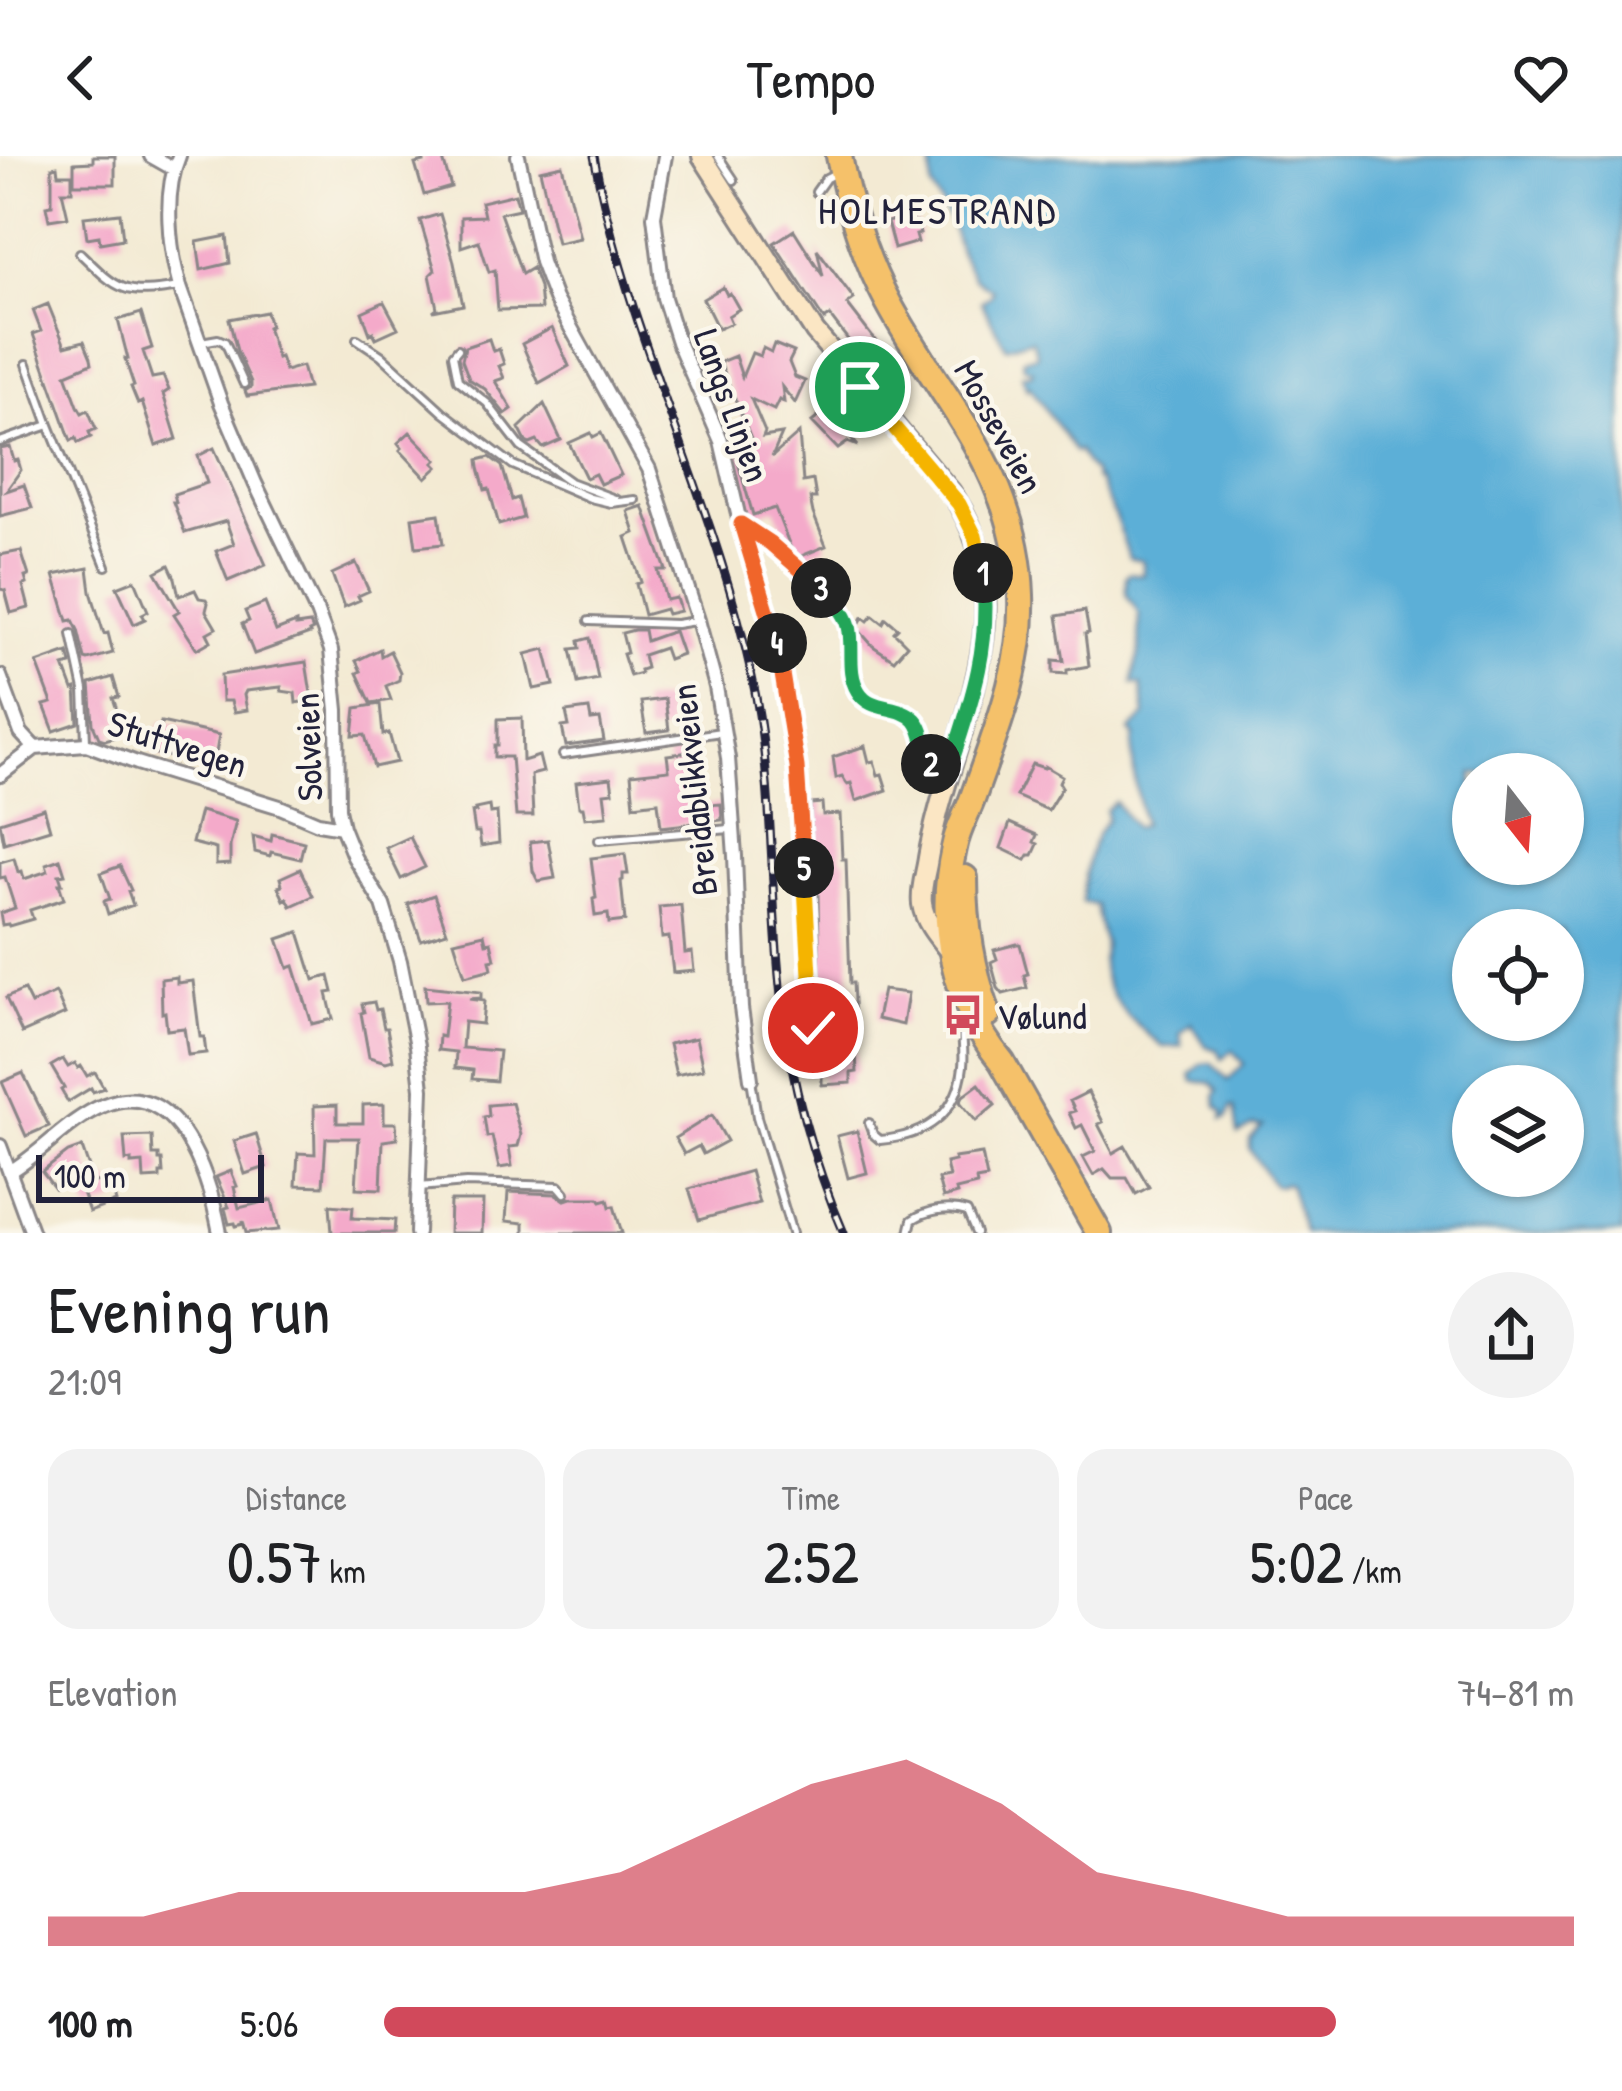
<!DOCTYPE html>
<html lang="en">
<head>
<meta charset="utf-8">
<style>
	:root { --surface:#fff; --page:#f2f2f2; --text:#202124; --muted:#757577; --accent:#d1495b }
	body { margin:0; font-family:"Patrick Hand",sans-serif; background:var(--page); color:var(--text); height:100vh; display:flex; flex-direction:column; font-size:45px; white-space:nowrap }
	* { box-sizing:border-box; margin:0 }
	p { font-size:39px; color:var(--muted) }
	.icon { flex:none; width:66px; height:66px; fill:none; stroke:currentColor; stroke-width:2; stroke-linecap:round; stroke-linejoin:round }
	.map { position:relative; height:1077px; overflow:hidden }
	.side { display:flex; flex-direction:column; background:var(--surface); flex:1 }
	.side>* { flex:none }
	.needle { width:78px; rotate:163deg }
	.fabs { position:absolute; left:1452px; top:597px; display:grid; gap:24px }
	.fabs a { display:grid; place-items:center; width:132px; height:132px; border-radius:50%; background:var(--surface); box-shadow:0 3px 9px #0004; font-size:60px }
	.scale { position:absolute; left:36px; bottom:30px; width:228px; box-sizing:border-box; padding-left:12px; border:6px solid #22223b; border-top:0; font-size:33px; line-height:42px; white-space:nowrap; color:#22223b; -webkit-text-stroke:9px #fbf7ec; paint-order:stroke }
	.pin { position:absolute; display:grid; place-items:center; width:102px; height:102px; color:#fff; margin:-51px; border:6px solid #fff; border-radius:50%; box-shadow:0 3px 12px #0007 }
	.km { position:absolute; width:60px; height:60px; margin:-30px; border-radius:50%; background:#222; color:#fff; font-size:33px; line-height:60px; text-align:center }
	.round { display:grid; place-items:center; flex:none; width:126px; height:126px; border-radius:63px; background:var(--page) }
	.overview { display:flex; align-items:center; justify-content:space-between; height:204px; padding:0 48px }
	h1 { font-size:66px; font-weight:600; line-height:90px }
	.metrics { display:grid; grid-template-columns:repeat(3,1fr); gap:18px; height:204px; padding:12px 48px }
	.metrics div { display:grid; align-content:center; border-radius:30px; background:var(--page); text-align:center }
	.metrics b { font-size:60px; font-weight:600 }
	.metrics small { font-size:33px; font-weight:400 }
	.metrics p { font-size:33px }
	.chart { height:336px; padding:24px 48px }
	.chart p { display:flex; justify-content:space-between }
	.chart svg { width:100%; height:216px; margin-top:12px; fill:var(--accent); opacity:.7 }
	ul { padding:0 48px; list-style:none; font-size:39px }
	li { display:grid; grid-template-columns:192px 144px 1fr; align-items:center; height:90px }
	li i { height:30px; border-radius:15px; background:var(--accent) }
	header { display:flex; justify-content:space-between; align-items:center; height:156px; padding:0 48px; background:var(--surface); font-size:54px; font-weight:600 }
	.map>svg:first-child { display:block }
	.water { fill:#5bafd7; stroke:#3e6889; stroke-width:3; fill-rule:evenodd }
	.building { fill:#f4aaca }
	.lines { fill:none; stroke-linecap:round; stroke-linejoin:round }
	.lane-casing { stroke:#8a8687; stroke-width:12 }
	.street-casing { stroke:#8a8687; stroke-width:18 }
	.secondary-casing { stroke:#8a8687; stroke-width:24 }
	.highway-casing { stroke:#8a8687; stroke-width:30 }
	.lane { stroke:#fff; stroke-width:6 }
	.street { stroke:#fff; stroke-width:12 }
	.secondary { stroke:#fbe6c4; stroke-width:18 }
	.highway { stroke:#f5c16b; stroke-width:24 }
	.rail-casing { stroke:#22223b; stroke-width:9 }
	.rail { stroke:#fbf7ec; stroke-width:4.5; stroke-dasharray:14; stroke-linecap:butt }
	.split-1-casing { stroke:#fff; stroke-width:24 }
	.split-2-casing { stroke:#fff; stroke-width:24 }
	.split-3-casing { stroke:#fff; stroke-width:24 }
	.split-4-casing { stroke:#fff; stroke-width:24 }
	.split-5-casing { stroke:#fff; stroke-width:24 }
	.split-6-casing { stroke:#fff; stroke-width:24 }
	.split-1 { stroke:#f5b400; stroke-width:15 }
	.split-2 { stroke:#22a559; stroke-width:15 }
	.split-3 { stroke:#22a559; stroke-width:15 }
	.split-4 { stroke:#f0652b; stroke-width:15 }
	.split-5 { stroke:#f0652b; stroke-width:15 }
	.split-6 { stroke:#f5b400; stroke-width:15 }
	.labels { text-anchor:middle; dominant-baseline:central; stroke-width:9; stroke-linejoin:round; paint-order:stroke }
	.street-label { font-size:36px; fill:#22223b; stroke:#fbf7ec }
	.poi-label { font-size:36px; fill:#22223b; stroke:#fbf7ec; text-anchor:start }
	.neighbourhood-label { font-size:39px; letter-spacing:3px; fill:#22223b; stroke:#fbf7ec }
</style>
</head>
<body>
<header><svg class="icon" aria-label="back" viewBox="0 0 24 24"><path d="M15 5l-7 7 7 7"/></svg>Tempo<svg class="icon" aria-label="heart" viewBox="0 0 24 24"><path d="M12 20l-8-8c-3-5 5-10 8-4 3-6 11-1 8 4z"/></svg></header>
<div class="map">
<svg width="1622" height="1077" viewBox="0 0 1622 1077">
	<rect width="100%" height="100%" fill="#fbf7ec"/>
	<filter id="ink" filterUnits="userSpaceOnUse"><feTurbulence type="fractalNoise" baseFrequency=".00833" numOctaves="2"/><feDisplacementMap in="SourceGraphic" scale="24" xChannelSelector="R" yChannelSelector="G"/><feConvolveMatrix kernelMatrix="1 2 1 2 8 2 1 2 1" color-interpolation-filters="sRGB"/></filter>
	<filter id="wash" filterUnits="userSpaceOnUse"><feTurbulence type="fractalNoise" baseFrequency=".004" numOctaves="4" result="noise"/><feDisplacementMap in="SourceGraphic" scale="48" xChannelSelector="R" yChannelSelector="G"/><feGaussianBlur stdDeviation="2.7" result="paint"/><feColorMatrix in="noise" values="0 0 0 0 0 0 0 0 0 0 0 0 0 0 0 0 0 1.4 0 .05"/><feComposite in="paint" operator="in"/></filter>
	<g filter="url(#wash)">
		<rect width="100%" height="100%" fill="#f3ead3"/>
		<path class="water" d="M934 0H1622V1077H1304L1289 1028 1284 1026 1279 1030 1273 1029 1250 993V984L1263 970H1253L1238 978 1234 951H1231L1227 962 1222 963 1223 956 1217 951 1215 940 1218 935 1211 927 1193 925 1191 918 1202 908 1212 907 1228 924 1244 908 1232 894 1222 903 1218 894 1206 890 1191 867 1180 878 1182 890 1163 891C1138 870 1102 842 1102 805 1103 799 1105 793 1104 786 1101 773 1097 762 1096 749L1082 746C1084 717 1089 685 1107 664L1106 654 1115 646 1135 672 1143 669C1139 644 1128 602 1135 580L1130 575 1145 560 1141 529 1133 528C1133 516 1136 509 1139 498 1141 484 1137 473 1139 458L1126 438V421L1129 417 1143 419V405L1129 402 1118 368 1098 324H1095L1093 316 1087 310 1078 294 1075 296 1029 229 1027 233 1022 219 1031 218 1033 214 1024 211 1023 203 1037 199 1032 183 1006 191 981 146 990 140 992 134 974 122 961 99 951 66 932 32 931 8ZM1563 618V708H1473V618ZM1563 774V864H1473V774ZM1563 930V1020H1473V930Z"/>
		<g id="blocks">
			<path class="building" d="M93 0H115V28H74V7L93 6Z
				M423 0H442L451 31 424 39 415 8 424 6Z
				M562 9 580 82 557 87 540 14Z
				M57 10 58 18H72V35H62L68 61 49 64 46 50 52 49V11Z
				M515 38 519 53 500 57 522 118 532 112 539 131 541 153 498 154 495 114 489 116 479 85 461 91V61L484 60 481 46Z
				M120 57 123 83 100 87 99 80 87 82 84 61Z
				M440 58 453 102 463 149 433 155 437 152 430 119 435 114 420 64Z
				M911 59 913 67 917 66 920 78 916 79 918 86 894 93 887 66Z
				M794 74 823 120 817 93 854 143 847 148 881 192 864 205 857 196 852 199 844 189 849 185 830 160 824 164 774 87Z
				M227 80 230 107 201 114 197 86Z
				M723 131 727 139 730 137 739 153 728 160 731 167 718 173 703 143Z
				M384 146 398 172 376 182 373 176 370 178 362 156Z
				M48 148 65 190 84 185 91 202 92 207 66 218 78 250 82 257 88 254 96 273 89 276 91 281 78 287 76 282 71 285 33 178 41 175 33 154Z
				M266 156 270 170 267 171 277 202 280 201 285 215 302 210 308 232 247 240 245 235 251 231V226L237 195 229 163Z
				M141 157 152 192 143 195 152 222 163 220 169 234 163 238 177 283 156 290 142 246 138 248 131 231 134 230 125 203H128L118 164Z
				M552 172 569 210 539 227 522 188Z
				M489 183 493 195 499 193 504 208 499 210 504 222 495 225 512 253 505 258 485 233 469 223 462 204 465 191Z
				M774 188 794 196 789 206 795 221 805 225 795 247 782 231 784 246 779 244 774 254 751 243 765 276 763 281 782 278 772 301 799 277 803 326 813 324 816 342H810L813 357 826 390 799 401 792 395 775 352 753 359 734 293 753 287 720 206 735 200 742 221 752 197 760 200 763 192 771 196Z
				M544 248 561 284 543 292 537 285 530 288 526 286 519 272Z
				M828 253 842 271 858 290 848 286 838 293 812 266Z
				M410 276 437 304 434 307 438 311 426 322 400 294 402 292 398 287Z
				M591 277 593 281 601 277 621 319 600 328 595 318 586 322 569 287Z
				M10 291 14 305 18 304 21 314 6 335 24 329 32 352 0 360V293Z
				M214 292 266 409 228 425 216 395 234 388 226 365 185 377 173 346H176L174 338 207 327 198 300Z
				M490 301 502 310 512 344 518 342 523 362 499 369 489 333 485 334 479 312 478 304Z
				M643 350 666 414H658L666 444 676 442 680 455 667 458 665 453 644 459 636 428 641 426 626 381 635 377 628 355Z
				M439 358 443 388 416 391 412 362Z
				M21 395 29 420 25 421 27 428 23 429 29 452 11 457 5 434 0 433V399Z
				M356 407 369 435 358 440 360 444 344 451 332 418Z
				M169 409 175 422 179 440 195 434 199 442 206 443 208 447 206 455 216 472 207 477 211 485 197 493 174 458 179 455 156 416Z
				M88 412 91 436 104 478 108 477 113 497 88 504 85 503 78 474 73 464 68 465 54 419Z
				M135 424 148 455 142 458 145 463 134 468 117 431Z
				M265 447 276 475 296 467V470L310 468 313 474 309 476 310 478 254 498 242 468 249 465 245 455Z
				M1085 455 1089 477 1085 478 1089 510 1067 514V518L1053 517V504L1064 505 1057 460Z
				M873 459 883 467 886 462 898 472 894 476 907 489 894 504 873 490 857 472 863 461 868 465Z
				M634 474H644L646 485 674 475 682 498 668 503 664 492 643 499 646 512 640 514 641 517 630 520 623 498 627 497 622 477Z
				M590 482 598 523 578 527 571 493 580 492 579 485Z
				M380 493 381 500 390 495 400 516 399 524 386 530 391 544 371 547 357 517 361 515 356 505Z
				M545 493 554 529 534 533 526 498Z
				M68 496 71 508 64 510 73 534 76 533 78 567 54 575 44 549 52 547 37 507Z
				M306 506 312 544 296 547 295 537 281 535V531L246 535 244 539 247 554 234 556 231 545H222L221 519Z
				M113 521 119 541 113 542 121 566 112 569 115 581 105 584 99 582 93 568 90 528Z
				M665 543 669 574 646 577 641 546Z
				M380 548 383 579 389 577 397 606 374 611 365 579 353 580 356 552Z
				M589 553 591 564 600 563 604 585 566 590 562 571 569 570 566 556Z
				M522 562 523 605 539 600 543 616 531 619 533 660H516L511 601H495V589H498V563Z
				M161 566 219 579 214 609 152 597Z
				M865 590 869 606 874 605 878 619 882 618 887 634 856 645 851 627 847 628 842 620 836 622 833 601Z
				M690 596 695 650 721 648 722 664 661 671 658 646 634 649 631 618 669 614 667 599Z
				M1032 608 1044 612 1045 610 1062 620 1059 626 1062 631 1048 654 1016 640Z
				M611 622 613 636 604 637 607 660 585 662 583 651H579L576 626Z
				M822 647 823 659 840 658 842 703H846L850 827H853L855 861 838 862 840 887H849L850 897 856 896 857 916 851 917V927L822 929V919H817L815 899H821L820 889 826 888 823 829H820L818 738 816 705H812L810 655V648Z
				M489 650 490 657 497 656 499 687 481 690 479 676H475L472 656H476L475 653Z
				M44 652 50 673 4 687 0 666Z
				M200 655 236 665 230 690V708L216 709V693L192 687Z
				M1010 667 1037 679 1034 686 1038 688 1033 699H1029L1026 704 1001 692Z
				M272 678 304 686 300 703 271 696 270 700 255 696 253 680 271 685Z
				M410 681 425 711 401 723 386 692Z
				M548 684 555 722 538 725 533 715 530 686Z
				M625 698 628 718H623V724L621 725 625 765 609 767 608 758 595 760 593 743 596 742 591 702Z
				M14 702 18 716 22 715 24 723 48 715 46 708 60 703 65 718 59 719 62 728H59L64 743 30 754 33 763 9 770 8 768 2 769 0 757 15 752 5 721 0 722V706Z
				M120 710 131 734 128 735 133 749 108 758 104 745 110 743 101 717Z
				M300 713 313 740 291 750 287 742 284 744 278 731 282 729 280 722Z
				M434 739 447 776 421 784 408 748Z
				M681 749 685 797 692 796 694 815 673 817 669 781 662 782 659 751Z
				M299 776 314 824 329 820 333 836 327 837 333 863 312 868 294 810 288 812 278 783Z
				M484 778 486 787 491 786 495 803 490 804 492 813 465 820 454 785Z
				M1017 788H1020L1028 818 1024 819 1027 832 1003 838 998 832 991 806 997 803 994 794Z
				M177 821V827L193 825 200 881H204L206 897 188 899 184 872 167 874 165 856 162 857 161 823Z
				M425 830 481 836V842L469 843 484 845 482 868 464 866 462 892 499 895 496 925 472 923 473 914 455 912 456 896 438 894 439 880 443 881 447 845 426 846Z
				M24 834 31 848 56 837 65 858 22 877 6 842Z
				M883 834 908 837 903 869 877 863Z
				M374 846 376 854 380 853 384 872H387L393 904 386 906 369 901 361 857 364 856 362 848Z
				M696 882 703 913 676 919 669 888Z
				M63 903 68 911 75 907 78 912 81 910 87 920 95 916 104 932 93 936 91 932 68 946 61 934 64 932 51 910Z
				M23 917 49 970 26 980 2 926Z
				M979 928 995 949 976 965 960 946 963 940Z
				M1088 936 1103 966 1098 968 1113 997 1125 990 1149 1031 1136 1038 1127 1022H1112L1104 1013 1093 1019 1083 1001 1095 995 1082 969 1076 972 1069 957 1075 955 1070 945Z
				M512 947 521 979 518 990 509 991 512 1010 499 1012 492 980 487 981 484 961 489 960 488 949Z
				M384 948V967H396L397 983 383 985 381 1033 356 1032 359 982H326L323 1030 296 1029 298 997 315 998 314 950 337 949V967H363V949Z
				M712 959 727 985 703 998 699 990 684 998 675 982Z
				M857 975 867 1017 848 1022 837 980Z
				M256 978 266 1011 245 1018 234 985Z
				M152 980 153 999H159V1004H162L163 1017H160V1022L144 1023 143 1007 131 1008V1004L126 1005 124 981Z
				M82 991 94 1026 110 1024 116 1046 89 1056 75 1017 55 1033 42 1016 68 996Z
				M982 998 987 1022 976 1024 977 1029 956 1034 957 1038 943 1042 938 1023 949 1021 946 1007 955 1005 954 1002Z
				M231 1015 237 1030 234 1031 239 1052 272 1044 279 1074 246 1077 243 1065V1068L236 1070 235 1067 229 1068 225 1052 229 1051 216 1021Z
				M750 1015 759 1047 699 1064 689 1033Z
				M508 1036 556 1038 565 1044 571 1042H599L601 1045 608 1043 610 1051 614 1050 622 1077H524V1067L506 1065Z
				M450 1045H483L482 1077H449Z
				M330 1049 353 1051 352 1062 395 1064 394 1077H332Z"/>
		</g>
	</g>
	<g filter="url(#ink)">
		<use href="#blocks" fill-opacity="0" stroke="#8a8687" stroke-width="3"/>
		<g class="lines">
			<g class="lane-casing">
				<path id="lane" d="M718 0 734 24
					M816 36 826 22 838 16
					M80 97C119 135 123 140 180 131
					M357 183 381 199 443 256 513 309 590 342 611 347 635 344
					M201 186 218 183 225 186 244 228
					M458 193 453 199 458 224 487 247 521 291 570 326 615 343
					M49 269 106 410
					M0 286 49 269 27 208
					M741 369C770 384 840 438 849 470 854 491 846 514 857 534 870 557 897 548 914 563 932 580 916 602 944 617
					M589 465 676 468 695 465
					M72 478 84 534 86 585
					M563 599 721 576
					M800 654 813 872
					M599 684 730 673
					M751 923 757 961 792 1077
					M869 967 873 978 880 984C926 980 958 958 963 910 965 893 960 878 964 863
					M419 1031 466 1027 559 1030 565 1037
					M909 1077 912 1064C927 1054 950 1050 967 1056L976 1077"/>
			</g>
			<g class="street-casing">
				<path id="street" d="M151 0 174 13
					M179 0C163 38 169 91 180 131L221 247 255 327 317 456 331 494 337 554 338 653 342 671 354 701 383 749 400 805 417 890 422 933 417 1077
					M518 0 541 106 555 143 649 313 698 464 716 531 728 602 735 700 741 852 751 923
					M665 0 654 60 664 142 678 186 721 285 742 375 778 488 797 611 800 651
					M0 520 21 577 35 592
					M0 619 35 592 86 588 137 607 280 651 318 667 342 671
					M0 990 32 1077
					M11 1015C43 996 68 964 104 949 179 918 210 1024 220 1077"/>
			</g>
			<g class="secondary-casing">
				<path id="secondary" d="M702 0 815 176 951 336C1032 452 948 582 928 702 926 717 920 733 922 748 925 767 938 781 950 796"/>
			</g>
			<g class="highway-casing">
				<path id="highway" d="M839 0C849 51 863 100 888 146 942 247 1017 315 1021 439 1024 508 996 576 973 641 967 658 957 674 954 692 937 766 954 848 1002 906L1099 1077
					M965 722C965 770 972 812 988 858"/>
			</g>
			<use href="#lane" class="lane"/>
			<use href="#street" class="street"/>
			<use href="#secondary" class="secondary"/>
			<use href="#highway" class="highway"/>
			<g class="rail-casing">
				<path id="rail" d="M594 0C628 186 721 355 756 541 774 640 770 741 781 840 790 922 811 1001 844 1077"/>
			</g>
			<use href="#rail" class="rail"/>
		</g>
	</g>
	<g class="lines" filter="url(#ink)">
		<g class="split-1-casing">
			<path id="split-1" d="M860 231 959 348 975 380 983 417"/>
		</g>
		<g class="split-2-casing">
			<path id="split-2" d="M931 608 947 619C970 550 992 492 983 417"/>
		</g>
		<g class="split-3-casing">
			<path id="split-3" d="M821 432C832 443 845 455 849 470 854 491 846 515 858 535 871 557 899 547 915 564 925 575 924 595 931 608"/>
		</g>
		<g class="split-4-casing">
			<path id="split-4" d="M777 487 741 368 770 387 821 432"/>
		</g>
		<g class="split-5-casing">
			<path id="split-5" d="M777 487 797 611 804 712"/>
		</g>
		<g class="split-6-casing">
			<path id="split-6" d="M804 712 813 872"/>
		</g>
		<use href="#split-1" class="split-1"/>
		<use href="#split-2" class="split-2"/>
		<use href="#split-3" class="split-3"/>
		<use href="#split-4" class="split-4"/>
		<use href="#split-5" class="split-5"/>
		<use href="#split-6" class="split-6"/>
	</g>
	<defs>
		<g id="bus-bare" transform="scale(3.24)"><path d="M-5-6H5V4H4V6H2V4H-2V6H-4V4H-5ZM-3.5-4V0h7V-4ZM-3.5 1.2v1.5H-2V1.2ZM2 1.2v1.5H3.5V1.2Z" fill="#d1495b" stroke="#fbf7ec" stroke-width="2.5" paint-order="stroke"/></g>
	</defs>
	<g fill-rule="evenodd">
		<use href="#bus-bare" x="963" y="859"/>
	</g>
	<g class="labels">
		<g class="street-label">
			<text transform="translate(733 249) rotate(70)">Langs Linjen</text>
			<text transform="translate(1000 270) rotate(61)">Mosseveien</text>
			<text transform="translate(178 587) rotate(18)">Stuttvegen</text>
			<text transform="translate(307 591) rotate(-92)">Solveien</text>
			<text transform="translate(693 634) rotate(-96)">Breidablikkveien</text>
		</g>
		<g class="poi-label">
			<text x="997" y="859">Vølund</text>
		</g>
		<g class="neighbourhood-label">
			<text x="938" y="53">HOLMESTRAND</text>
		</g>
	</g>
</svg>
<div class="fabs">
<a><svg class="needle" viewBox="-14 -14 28 28"><path d="M0-13l5 13h-10z" fill="#e53935"/><path d="M0 13l5-13h-10z" fill="#757577"/></svg></a>
<a><svg class="icon" aria-label="locate" viewBox="0 0 24 24"><circle cx="12" cy="12" r="6"/><path d="M12 2v4M12 18v4M2 12h4M18 12h4"/></svg></a>
<a><svg class="icon" aria-label="layers" viewBox="0 0 24 24"><path d="M12 4l9 5-9 5-9-5zM3 14l9 5 9-5"/></svg></a>
</div>
<div class="scale">100 m</div>
<div class="pin" style="left:860px;top:231px;background:#1e9e55"><svg class="icon" aria-label="arrive" viewBox="0 0 24 24"><path d="M6 21V4h12l-3 4 3 4H6"/></svg></div>
<div class="pin" style="left:813px;top:872px;background:#d93025"><svg class="icon" aria-label="check" viewBox="0 0 24 24"><path d="M5 12l5 5 9-10"/></svg></div>
<b class="km" style="left:983px;top:417px">1</b>
<b class="km" style="left:931px;top:608px">2</b>
<b class="km" style="left:821px;top:432px">3</b>
<b class="km" style="left:777px;top:487px">4</b>
<b class="km" style="left:804px;top:712px">5</b>
</div>
<section class="side">
<div class="overview"><div><h1>Evening run</h1><p>21:09</p></div><a class="round"><svg class="icon" aria-label="share" viewBox="0 0 24 24"><path d="M12 15V3M7 8l5-5 5 5M5 13v7h14v-7"/></svg></a></div>
<div class="metrics">
<div><p>Distance</p><b>0.57<small> km</small></b></div>
<div><p>Time</p><b>2:52</b></div>
<div><p>Pace</p><b>5:02<small> /km</small></b></div>
</div>
<div class="chart"><p><span>Elevation</span>74–81 m</p>
<svg viewBox="0 0 160 44" preserveAspectRatio="none"><path d="M0 44V38L10 38L20 33L30 33L40 33L50 33L60 29L70 20L80 11L90 6L100 15L110 29L120 33L130 38L140 38L150 38L160 38V44z"/></svg>
</div>
<ul>
<li><b>100 m</b>5:06<i style="width:80%"></i></li>
</ul>
</section>
</body>
</html>
